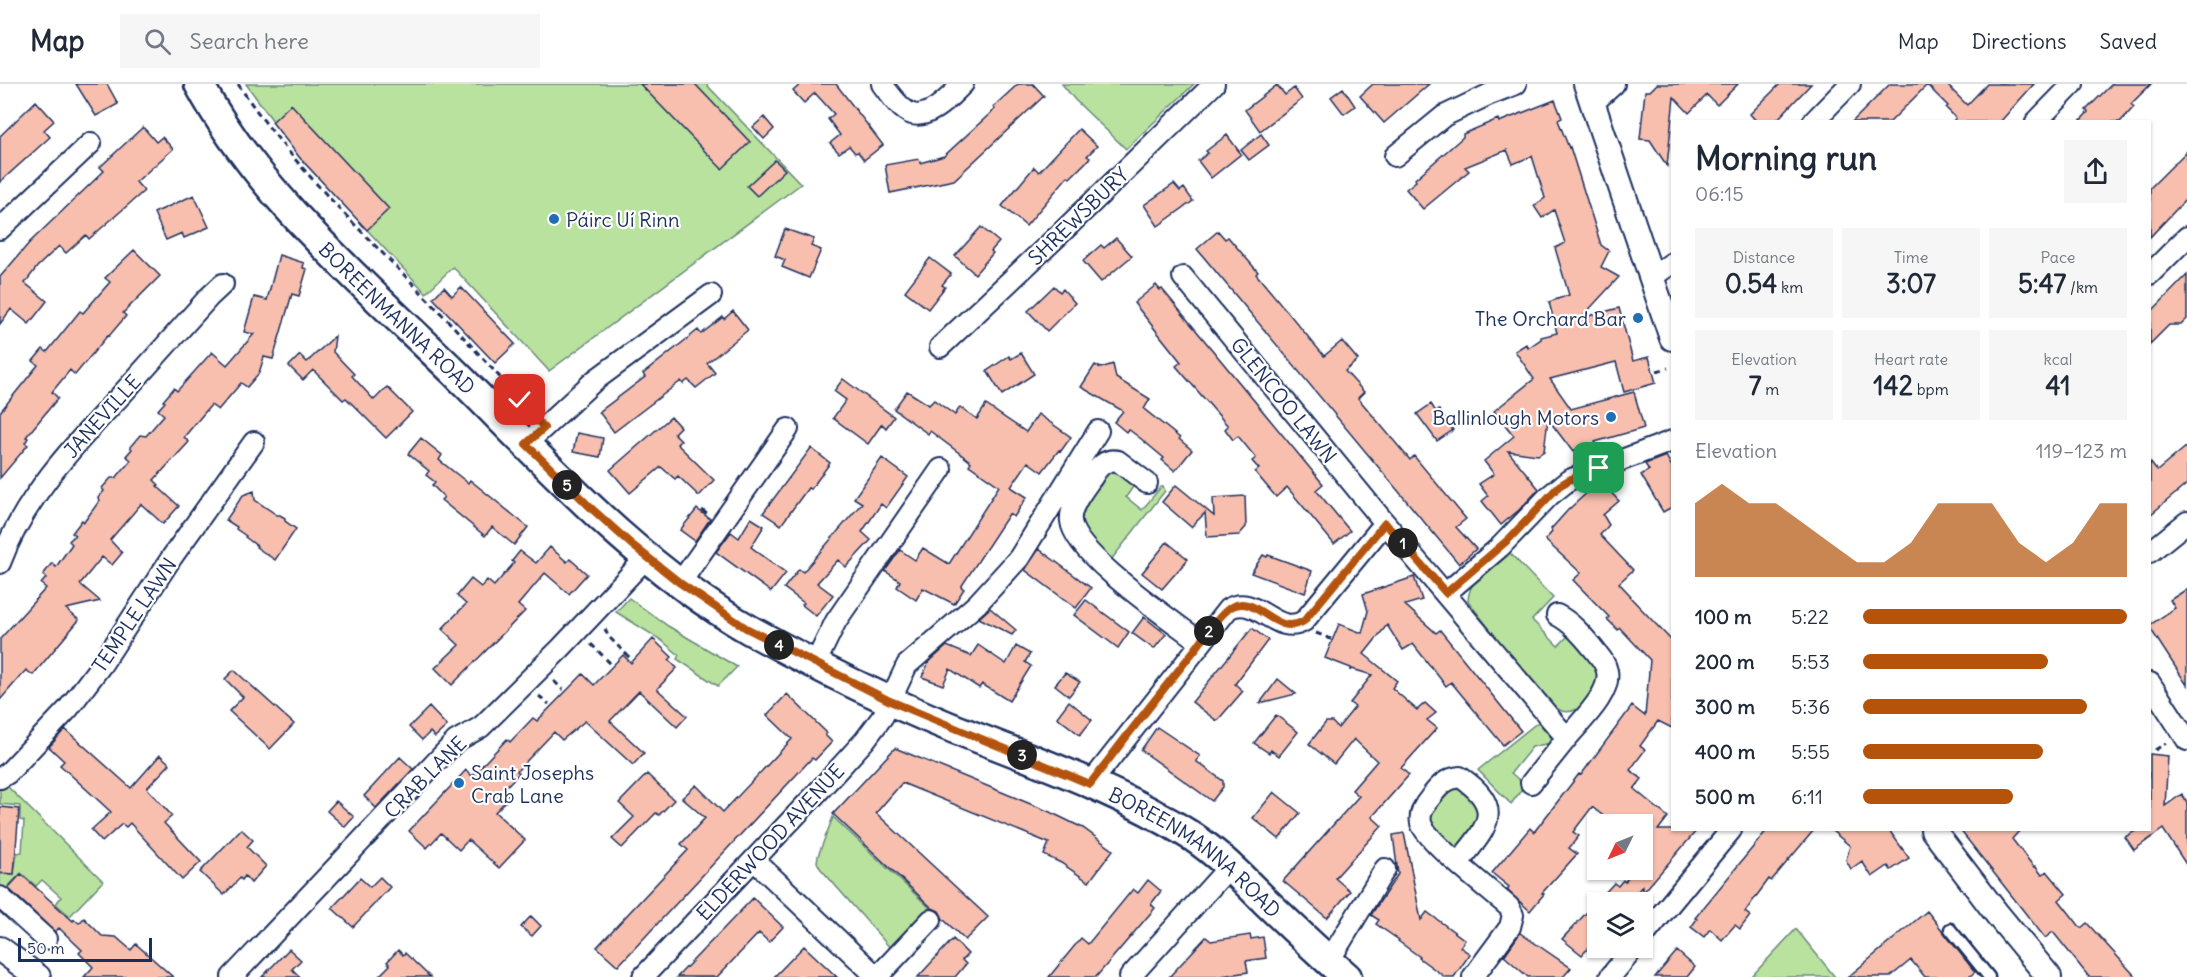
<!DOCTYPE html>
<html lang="en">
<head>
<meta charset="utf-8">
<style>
	:root { --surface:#fff; --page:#f6f6f7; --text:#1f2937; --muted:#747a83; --line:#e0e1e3; --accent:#b45309 }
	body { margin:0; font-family:Delius,sans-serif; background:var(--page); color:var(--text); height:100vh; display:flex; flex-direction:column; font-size:22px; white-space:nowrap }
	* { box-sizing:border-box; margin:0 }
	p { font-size:20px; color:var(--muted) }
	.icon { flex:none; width:33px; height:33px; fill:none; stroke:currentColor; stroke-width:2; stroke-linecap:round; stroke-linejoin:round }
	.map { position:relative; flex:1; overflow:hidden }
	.sheet { position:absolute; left:1671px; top:36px; width:480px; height:711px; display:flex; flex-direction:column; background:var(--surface); border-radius:0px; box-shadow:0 2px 4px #0004 }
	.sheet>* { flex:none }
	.needle { width:39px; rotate:227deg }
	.tools { position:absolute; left:1587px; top:730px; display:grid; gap:12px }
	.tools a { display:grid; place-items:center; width:66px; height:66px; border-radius:0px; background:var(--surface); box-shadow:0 2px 4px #0004; font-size:30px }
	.scale { position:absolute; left:18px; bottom:15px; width:134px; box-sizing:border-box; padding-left:6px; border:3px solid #1b2f5e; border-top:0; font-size:16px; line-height:21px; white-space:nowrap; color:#1b2f5e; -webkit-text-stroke:4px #fff; paint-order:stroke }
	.pin { position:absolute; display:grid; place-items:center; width:51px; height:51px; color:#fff; margin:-26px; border-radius:12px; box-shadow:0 3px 9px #0006 }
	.km { position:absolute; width:30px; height:30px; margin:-15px; border-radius:50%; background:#222; color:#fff; font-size:16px; line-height:30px; text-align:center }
	.round { display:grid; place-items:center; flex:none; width:63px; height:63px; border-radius:0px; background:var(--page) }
	.summary { display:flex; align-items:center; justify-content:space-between; height:102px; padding:0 24px }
	h1 { font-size:33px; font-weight:800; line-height:45px }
	.figures { display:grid; grid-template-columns:repeat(3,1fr); gap:9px; height:102px; padding:6px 24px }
	.figures div { display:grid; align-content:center; border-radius:0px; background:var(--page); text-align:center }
	.figures b { font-size:26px; font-weight:800 }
	.figures small { font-size:16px; font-weight:400 }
	.figures p { font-size:16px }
	.chart { height:168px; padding:12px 24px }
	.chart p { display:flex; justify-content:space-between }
	.chart svg { width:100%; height:108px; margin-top:6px; fill:var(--accent); opacity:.7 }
	ul { padding:0 24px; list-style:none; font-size:20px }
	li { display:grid; grid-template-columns:96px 72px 1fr; align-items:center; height:45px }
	li i { height:15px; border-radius:8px; background:var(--accent) }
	header { display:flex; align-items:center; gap:36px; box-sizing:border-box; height:84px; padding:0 30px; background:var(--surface); border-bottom:2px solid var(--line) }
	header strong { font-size:28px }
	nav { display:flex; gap:33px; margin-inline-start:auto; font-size:21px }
	.search { width:420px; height:54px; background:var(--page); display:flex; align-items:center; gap:15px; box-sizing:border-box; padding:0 21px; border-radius:0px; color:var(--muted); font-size:22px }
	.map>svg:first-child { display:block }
	.green { fill:#b9e29e; stroke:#6a887e; stroke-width:1.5 }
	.building { fill:#f8bfae; stroke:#1b2f5e; stroke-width:1.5 }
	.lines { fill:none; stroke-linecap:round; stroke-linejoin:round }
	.service-casing { stroke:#1b2f5e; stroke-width:15 }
	.minor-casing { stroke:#1b2f5e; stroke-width:24 }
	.tertiary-casing { stroke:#1b2f5e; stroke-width:28 }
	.secondary-casing { stroke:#1b2f5e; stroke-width:33 }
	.path { stroke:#1b2f5e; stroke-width:3; stroke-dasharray:6 4.5; stroke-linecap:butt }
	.service { stroke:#fff; stroke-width:10 }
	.minor { stroke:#fff; stroke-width:20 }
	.tertiary { stroke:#fff; stroke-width:24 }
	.secondary { stroke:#fff; stroke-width:28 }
	.route-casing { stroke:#fff; stroke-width:12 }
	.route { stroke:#b45309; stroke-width:8 }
	.poi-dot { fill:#1f6fb2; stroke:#fff; stroke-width:2 }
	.labels { text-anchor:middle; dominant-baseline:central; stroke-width:4.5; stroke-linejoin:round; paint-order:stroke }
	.street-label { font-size:20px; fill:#1b2f5e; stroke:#fff }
	.poi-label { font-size:20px; fill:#1b2f5e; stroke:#fff; text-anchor:start }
</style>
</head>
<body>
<header>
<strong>Map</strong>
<div class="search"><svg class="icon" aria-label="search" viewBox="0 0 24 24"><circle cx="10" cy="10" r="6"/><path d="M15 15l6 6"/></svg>Search here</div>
<nav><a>Map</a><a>Directions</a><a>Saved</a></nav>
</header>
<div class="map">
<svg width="2187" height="893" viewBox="0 0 2187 893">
	<rect width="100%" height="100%" fill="#fff"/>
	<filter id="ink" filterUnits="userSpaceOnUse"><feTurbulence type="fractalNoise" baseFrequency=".0167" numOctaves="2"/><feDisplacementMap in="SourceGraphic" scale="12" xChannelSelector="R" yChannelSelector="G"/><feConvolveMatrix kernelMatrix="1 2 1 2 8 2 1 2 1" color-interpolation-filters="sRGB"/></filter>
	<g filter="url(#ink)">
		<path class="green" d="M246 0H706L801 100 549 287 453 183 426 209 300 74Z
			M1062 0H1194L1126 65 1075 16Z
			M1114 386 1135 400 1126 413 1142 426 1160 404 1163 402 1165 407 1111 476 1101 469 1080 444V431L1105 390Z
			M1506 465 1553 514 1532 536 1558 562 1569 551C1580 561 1599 575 1599 591 1599 607 1580 632 1562 627 1553 624 1546 616 1540 610L1468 517C1468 496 1491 480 1506 465Z
			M629 514 668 542 737 583 718 602 677 575 679 571 661 556 616 528Z
			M1538 638 1555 658 1532 663 1511 689 1525 701 1511 720 1478 686Z
			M7 702 103 797 70 832 56 820 61 813 42 796 36 802 21 789 3 808 0 802V790H14L17 769 22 768 24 737 20 736V722L0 720V706Z
			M1456 705C1472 704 1476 720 1482 731L1458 767 1436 748 1431 735C1434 720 1442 709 1456 705Z
			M833 733 930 824 891 865 820 784 817 778 818 772Z
			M1796 845 1835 893H1751Z"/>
		<path class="building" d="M76 0H107L118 20 96 32Z
			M640 0H695L750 58 722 85Z
			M801 0H836L883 61 864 76 858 68 855 69 849 62 839 69 830 59 840 51 828 35 834 30 815 9 804 19 793 7Z
			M1018 0H1033L1044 12 954 96 890 109 885 81 919 75 920 79 944 72 995 25 993 23Z
			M1373 0H1429L1384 39 1360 12Z
			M1657 0H1738L1717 21 1707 11 1689 29 1674 13 1667 82 1650 56 1640 55 1645 7H1650Z
			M1780 0H1811L1775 38H1757L1750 30Z
			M1890 0H1946L1967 21 1987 0H2034L2000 38H1952L1956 34 1946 24 1948 22 1927 1 1890 38H1852Z
			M2112 0H2151L2131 20 2134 23 2120 38H2079L2088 28 2086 26Z
			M1277 1 1285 11 1294 4 1302 15 1260 47 1245 26Z
			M1343 4 1355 22 1344 30 1331 13Z
			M1555 16 1562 34 1558 36 1569 64 1570 63 1601 161 1609 167 1601 183 1619 193 1581 234 1619 224 1633 277 1649 273 1656 299 1624 308 1616 278 1550 295 1571 325 1634 308 1644 344 1595 358 1603 369 1590 375 1586 369 1581 373 1576 366 1573 368 1548 335 1544 367 1538 371 1508 367 1539 405 1519 426 1501 441 1482 417 1488 412 1479 400 1494 390 1484 377 1514 352 1494 327 1534 295 1515 267 1526 260 1528 264 1541 255V253L1557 249 1549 218 1569 211 1555 164 1565 159 1554 126 1542 134 1534 122 1545 114 1532 72 1513 80 1507 66 1465 83 1469 87 1423 125 1406 105 1416 97 1415 95 1463 53V50L1498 35 1499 38Z
			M36 17 54 37 44 46 50 53 0 98V52Z
			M291 20 389 125 367 146 300 74 272 38Z
			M764 33 774 45 764 55 753 43Z
			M143 43 156 58 162 53 173 65 136 98 144 107 89 155 86 151 66 169 59 162 37 183 25 199 47 217 29 240 11 225 0 240V193L30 158 104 87 100 83Z
			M1079 45 1097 62 1087 72 1090 74 1070 94 1068 92 1026 142 1002 122 1034 83 1039 88Z
			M1261 50 1269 61 1249 76 1241 66Z
			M1227 51 1241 70 1211 94 1198 77 1208 69 1206 67Z
			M2187 67V114L2150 153V104Z
			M775 76 785 86 757 112 747 102Z
			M1174 100 1180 107 1184 104 1193 117 1158 142 1144 121Z
			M194 111 209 143 184 154 182 149 166 156 154 129Z
			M981 143 999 158 991 167 993 169 975 190 955 172Z
			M785 145 814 155 811 162 821 166 809 194 782 183 785 176 775 172Z
			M1218 147 1225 155 1228 153 1258 188 1256 190 1324 272 1342 257 1358 276 1345 287 1364 308 1358 314 1410 376 1414 372 1466 435 1456 443 1476 465 1459 480 1197 165Z
			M1116 154 1132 172 1101 198 1083 177 1101 161 1104 164Z
			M134 166 160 192 123 229 126 232 109 252 108 251 75 291 70 286 52 308 58 314 26 353 28 354 25 359 28 361 0 394V328L38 281 33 277 43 265 47 268 80 227 83 229 110 198 105 194Z
			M279 171 304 179 303 184 307 185 299 212 292 210 273 275 264 273 259 289 247 303 241 299 218 326 211 321 184 353 189 358 154 396 159 401 157 402 179 422 163 440 141 420 110 456 122 469 112 481 102 473 80 500 100 517 66 525 79 536 33 591 26 586 0 616V555L46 504 41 500 46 494 43 491 52 479 56 483 72 460 69 457 75 451 72 449 82 436 84 438 100 416 98 414 104 407 102 404 111 394H116L131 376 126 372 132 365 130 363 140 351 146 352 164 331 158 326 165 318 163 317 174 304 177 307 212 268 227 281 254 250 244 248 254 213 267 216Z
			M930 174 951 190 942 201 945 203 928 225 905 207Z
			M2187 191V235L2181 241H2169L2150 260V229Z
			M1156 201 1160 206 1162 205 1323 400 1316 406 1350 447 1334 460 1287 403 1276 413 1255 388 1259 385 1252 377 1256 374 1238 352 1233 356 1225 345 1228 342 1176 282 1181 278 1134 219Z
			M1054 202 1060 208 1063 205 1075 219 1047 247 1028 227Z
			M444 203 452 212 461 203 515 260 495 279 433 214Z
			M733 227 748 246 707 279 715 289 696 304 688 296 683 300 681 297 614 348 599 328 645 293 643 290 698 246 701 250 723 233 724 235Z
			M335 252 333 268 354 290 352 292 374 316 387 303 412 328 386 354 346 314 343 316 313 286 303 296 289 282 300 271 307 278Z
			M1021 269 1034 290 1002 311 987 287 1009 272 1011 275Z
			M1113 280 1116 294 1150 315 1144 325 1180 354 1179 355 1192 366 1175 387 1162 376 1164 374 1140 354 1128 345 1126 348 1114 338 1123 327 1081 303 1095 281 1101 284Z
			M843 295 894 333 886 344 882 340 868 360 833 334 846 316 834 307Z
			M907 307 929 321 934 316 955 331 960 323 977 335 986 321 1026 348 1038 330 1071 353 1061 367 1059 366 1042 388 1028 378 1011 403 1027 413 1014 433 1009 430 961 503 964 505 954 520 923 504 916 516 897 503 900 497 885 487 900 466 915 476 923 464 949 480 999 402 969 381 971 378 930 347 928 350 894 325Z
			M1431 320 1436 328 1439 326 1453 346 1437 357 1417 330Z
			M671 333 680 343 674 349 681 356 677 360 714 396 699 412 678 392 675 395 661 383 630 409 610 386Z
			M577 349 603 354 600 373 573 368Z
			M421 354 442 371 439 376 468 399 470 396 528 443 514 461 492 443 485 452 441 416 444 413 432 401 435 398 426 391 429 387 408 370Z
			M2187 362V400L2150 431V378L2157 387Z
			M811 364 830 379 811 405 808 404 781 441 763 429Z
			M1666 372 1672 383V423L1663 428 1641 391 1649 386 1645 380Z
			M882 374 908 393 886 424 881 420 862 448 871 456 846 483 838 476 817 499 833 511 816 532 802 521 804 519 784 504 799 485 803 488 862 419 854 414Z
			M1600 397 1619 417 1603 431 1609 441 1600 451 1633 486 1619 499 1631 512 1630 513 1672 557V644L1658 637 1640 662 1645 666 1630 686 1642 695 1634 705 1668 733 1658 746H1697L1642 810V802L1629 819H1598V853L1582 871 1562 855 1614 799 1618 802 1623 796 1625 798 1630 790 1625 786H1642V762L1652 751 1642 743V741L1630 734 1624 741H1615L1592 723 1573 748 1579 752 1569 764 1577 770 1542 809 1544 810 1530 827 1507 806 1509 803 1492 789 1530 744 1534 748 1579 690 1581 691 1632 622 1645 632 1650 576 1620 544 1618 546 1607 535 1609 533 1573 496 1581 489 1545 456 1552 448 1551 445 1568 426Z
			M1176 401 1214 432 1213 414 1245 412 1246 443 1239 451 1207 453 1205 429 1191 443 1162 418Z
			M254 407 255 416 277 431H280L285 434V437L296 445 275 476 256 463 257 462 245 453 246 452 236 445 237 443 226 436 243 411Z
			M697 425 710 435 695 457 680 446Z
			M751 434 764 442 751 463 786 489 771 508 716 468 731 448 739 454Z
			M1167 458 1188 475 1162 505 1142 489Z
			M550 463 567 478 570 475 587 490 569 510 545 489 518 521 525 527 452 601 435 584 459 561 442 545 466 520 457 512 471 495 481 503 487 496 494 502 514 479 512 477 520 467 536 479Z
			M1039 465 1091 504 1076 524 1025 486Z
			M1263 471 1267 473 1268 471 1312 487 1305 509 1251 489Z
			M1414 493 1422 516 1405 521 1436 549 1440 546 1521 647 1503 661 1451 598 1446 602 1413 560 1403 566 1387 541 1364 570 1397 597 1392 604 1417 626 1425 619 1436 629 1427 636 1437 644 1401 684 1409 691 1372 733 1382 742 1335 794 1350 807 1327 834 1283 797 1359 712 1352 706 1377 677 1354 655 1334 680 1309 660 1326 638H1332L1338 644 1355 623 1350 619 1372 591 1352 585 1351 587V584L1325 574 1339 540 1362 549 1368 527 1363 510Z
			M2187 505V601L2150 544V541L2175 524 2170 516Z
			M1086 516 1129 548 1118 564 1074 531Z
			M990 524 1016 546 1012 551 979 534Z
			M1144 533 1166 550 1154 565 1132 549Z
			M1252 544 1268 556 1235 600 1243 607 1217 637 1192 618Z
			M653 555 672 573 669 576 677 584 657 605 687 632 677 643 639 607 610 637 644 669 633 681 585 637 562 656 554 648 517 687 519 689 503 706 510 713 495 728 525 756 499 784 468 756 459 766 441 749 427 764 409 747 466 686 472 692 507 655 510 658 533 634 537 637 583 590 594 601 623 571 631 579Z
			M978 561 1006 580 1016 562 1030 570 1025 578 1031 582 1009 617 982 600 979 604 950 585 943 601 922 593 929 578 947 562 971 572Z
			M234 586 294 640 270 665 229 627 243 613 225 595Z
			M1065 589 1080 598 1069 612 1055 601Z
			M1278 595 1296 610 1260 619Z
			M787 610 827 649 825 651 832 658 815 676 812 674 618 882 597 863 688 766 681 760 705 734 682 714 696 701 723 728 792 655 767 631Z
			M1069 617 1092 636 1080 651 1057 633Z
			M429 623 447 642 435 653 430 648 422 656 409 643Z
			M1276 631 1298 648 1279 672 1271 666 1269 669 1254 659Z
			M1157 643 1200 672 1196 677 1223 697V703L1212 717 1141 666Z
			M65 645 131 704 160 671 170 680 147 704 172 732 164 739 201 778 182 796 130 739 126 743 122 740 102 758 91 746 111 728 60 681 64 677 49 663Z
			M895 664 1050 728 1083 744 1113 766 1089 798 1061 779 1044 771 1049 759 902 699 876 729 988 833 965 856 943 835 939 827 932 824 833 730Z
			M2150 670 2168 672 2165 722 2182 710 2187 718V782L2163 745 2134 766 2125 753 2137 746H2150Z
			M400 673 413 685 376 724 364 712Z
			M647 690 674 716 659 731 656 729 622 764 612 755 634 733 619 719Z
			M1274 708 1300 729 1279 755 1253 734Z
			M336 717 354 733 345 743 327 727Z
			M0 723 19 725 14 790 0 789Z
			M241 745 253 756 247 763 266 782 251 799 245 792 242 796 240 794 224 811 200 788Z
			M1767 746H1814L1771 797 1769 795 1752 818 1745 828 1750 832 1740 845 1735 841 1722 856 1710 845 1704 853 1691 843 1697 835 1695 834Z
			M1831 746H1889L1909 774 1891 786 1888 782 1872 793 1862 777 1851 785 1846 776 1850 762Z
			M1960 746H2020L2012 755 2034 783 2035 782 2042 791 2047 787 2066 810 2059 816 2081 844 2087 839 2136 893H2089L2053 848 2045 854Z
			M1404 749 1421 836 1427 828 1465 856 1460 863 1470 870 1454 893H1445L1419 874 1420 873 1398 857 1399 856 1376 840 1379 836 1371 831 1398 790 1393 751Z
			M21 790 73 837 74 835 79 839 84 834 102 852 116 853 131 866 136 860 173 893H84L93 883 79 869 82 866 59 844 55 848 8 804Z
			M380 793 390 803 353 843 332 824 360 794 370 803Z
			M1148 796 1161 807 1151 820 1155 824 1096 893H1049L1081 854 1088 860 1133 805 1138 809Z
			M753 814 783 843 769 858 759 849 717 893H677Z
			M1927 827 1975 888 1969 893H1925L1911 876 1890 893H1848Z
			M531 832 541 842 532 852 521 843Z
			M1520 849 1571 884 1563 893H1528L1504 872Z
			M1250 851 1251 855 1263 853 1266 874 1246 877 1248 888 1215 893H1169L1206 853 1211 857Z
			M953 855 968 870 962 876 966 880 955 893H918Z
			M804 862 837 893H774Z
			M289 865 301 876 292 885 300 893H262Z
			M398 866 403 871 405 869 430 893H378L390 881 387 878Z
			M1677 867 1695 883 1687 893H1655Z"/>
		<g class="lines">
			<g class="service-casing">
				<path id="service" d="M1950 845 1989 893"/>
			</g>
			<g class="minor-casing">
				<path id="minor" d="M882 0C889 9 900 26 912 30 931 35 951 11 963 0
					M1593 19 1614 0
					M1813 38 1850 0
					M2036 38 2073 0
					M1395 72 1444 32 1490 10 1516 0
					M0 145 91 59
					M2150 190 2187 153
					M1183 193 1385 439
					M1652 193 1672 179
					M940 263 1061 149 1214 0
					M526 360 594 297 711 211
					M1147 399 1118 377C1106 374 1098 383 1093 392 1085 404 1069 422 1071 437 1074 471 1172 536 1200 558
					M2150 468 2187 438
					M0 479C25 412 75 360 123 309 152 277 180 245 209 213L223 200
					M680 499 788 345
					M1446 509 1500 463 1549 412 1569 396 1672 357
					M1557 531C1571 538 1582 551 1592 563 1598 571 1605 577 1607 587 1612 609 1580 638 1567 654
					M815 580 836 537 941 385
					M2150 599 2187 656
					M0 694 8 689 68 625 102 580 172 473 254 358
					M1090 700 1228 525C1256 508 1276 554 1304 537L1385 439 1567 654 1531 699
					M754 776 877 893
					M1458 779C1486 745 1507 724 1460 693 1446 694 1438 703 1430 714 1424 721 1419 730 1421 739 1426 757 1492 808 1509 823L1513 831 1510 843 1473 893
					M0 813 46 855
					M1642 854 1731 746
					M1329 877 1385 785
					M878 892 931 836
					M232 893 456 657 481 643 561 564 647 473
					M643 893 815 711 865 656 883 632 907 581 977 520 1019 474 1098 347
					M1130 893 1230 782
					M1610 893 1634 864"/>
			</g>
			<g class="tertiary-casing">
				<path id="tertiary" d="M1586 0 1672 254
					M1933 746 1997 830 2049 893
					M0 865 38 893"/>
			</g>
			<g class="secondary-casing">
				<g id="secondary">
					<path id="s1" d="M199 0C259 112 364 200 454 288 546 379 636 481 750 546 815 582 882 615 950 643 1033 676 1118 705 1193 753 1220 771 1243 795 1265 817 1292 843 1319 869 1347 893"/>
				</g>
			</g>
			<path class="path" d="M238 0C288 76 355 141 419 206 458 247 496 288 533 331
				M1657 287 1668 284
				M702 426 708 431
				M605 545 608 552 631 575
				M1316 549 1331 555
				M591 560 611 580
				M554 597 563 606
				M539 612 549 620
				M2155 666 2166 659"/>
			<use href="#service" class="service"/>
			<use href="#minor" class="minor"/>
			<use href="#tertiary" class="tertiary"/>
			<use href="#secondary" class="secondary"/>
		</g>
	</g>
	<g class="lines" filter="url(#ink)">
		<g class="route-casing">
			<path id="route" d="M520 316 544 344 526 360 591 424 631 460 680 499 746 544 890 617 1090 700C1125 654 1161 608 1197 563 1205 552 1221 528 1233 522 1257 510 1275 554 1304 537L1385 439 1446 509 1509 455 1559 402 1569 396 1599 384"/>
		</g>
		<use href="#route" class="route"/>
	</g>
	<g class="poi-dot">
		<circle cx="554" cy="135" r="6"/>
		<circle cx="1638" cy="234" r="6"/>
		<circle cx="1611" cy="333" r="6"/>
		<circle cx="459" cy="699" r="6"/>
	</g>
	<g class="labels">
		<g class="street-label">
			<text transform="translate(1078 132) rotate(-44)">SHREWSBURY</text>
			<text stroke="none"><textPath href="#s1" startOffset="308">BOREENMANNA ROAD</textPath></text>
			<text transform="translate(1284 316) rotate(51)">GLENCOO LAWN</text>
			<text transform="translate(102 332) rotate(-48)">JANEVILLE</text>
			<text transform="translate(134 531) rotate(-56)">TEMPLE LAWN</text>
			<text transform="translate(425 693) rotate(-45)">CRAB LANE</text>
			<text transform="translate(770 758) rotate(-47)">ELDERWOOD AVENUE</text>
			<text stroke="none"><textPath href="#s1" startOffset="1280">BOREENMANNA ROAD</textPath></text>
		</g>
		<g class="poi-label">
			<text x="566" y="135">Páirc Uí Rinn</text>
			<text x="1626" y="234" text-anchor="end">The Orchard Bar</text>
			<text x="1599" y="333" text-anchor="end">Ballinlough Motors</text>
			<text x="471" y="688">Saint Josephs<tspan x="471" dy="23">Crab Lane</tspan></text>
		</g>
	</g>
</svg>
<div class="tools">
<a><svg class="needle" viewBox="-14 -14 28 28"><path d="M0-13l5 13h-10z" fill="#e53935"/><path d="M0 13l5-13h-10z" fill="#747a83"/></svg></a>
<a><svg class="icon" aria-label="layers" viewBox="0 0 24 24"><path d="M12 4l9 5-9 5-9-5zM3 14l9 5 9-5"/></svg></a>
</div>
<div class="scale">50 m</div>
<div class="pin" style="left:1599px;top:384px;background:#1e9e55"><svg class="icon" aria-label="arrive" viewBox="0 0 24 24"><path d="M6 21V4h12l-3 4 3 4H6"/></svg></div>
<div class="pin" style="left:520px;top:316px;background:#d93025"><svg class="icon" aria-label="check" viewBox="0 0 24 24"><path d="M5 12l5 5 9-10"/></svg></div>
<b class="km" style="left:1403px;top:459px">1</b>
<b class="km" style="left:1209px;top:547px">2</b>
<b class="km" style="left:1022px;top:671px">3</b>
<b class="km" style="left:779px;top:561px">4</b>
<b class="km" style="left:567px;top:401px">5</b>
<section class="sheet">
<div class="summary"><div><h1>Morning run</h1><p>06:15</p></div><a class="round"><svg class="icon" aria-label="share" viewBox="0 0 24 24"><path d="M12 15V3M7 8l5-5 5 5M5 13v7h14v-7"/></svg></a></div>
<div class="figures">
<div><p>Distance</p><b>0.54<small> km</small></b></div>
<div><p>Time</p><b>3:07</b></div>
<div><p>Pace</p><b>5:47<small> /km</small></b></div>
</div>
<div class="figures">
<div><p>Elevation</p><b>7<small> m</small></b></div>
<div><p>Heart rate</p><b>142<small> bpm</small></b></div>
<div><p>kcal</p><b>41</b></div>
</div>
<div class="chart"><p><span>Elevation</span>119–123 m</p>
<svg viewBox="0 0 160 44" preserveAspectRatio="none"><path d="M0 44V14L10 6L20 14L30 14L40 22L50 30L60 38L70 38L80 30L90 14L100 14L110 14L120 30L130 38L140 30L150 14L160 14V44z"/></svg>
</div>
<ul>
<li><b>100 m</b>5:22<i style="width:100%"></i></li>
<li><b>200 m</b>5:53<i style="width:70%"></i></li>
<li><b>300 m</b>5:36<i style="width:85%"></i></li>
<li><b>400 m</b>5:55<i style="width:68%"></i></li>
<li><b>500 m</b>6:11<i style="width:57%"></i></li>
</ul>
</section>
</div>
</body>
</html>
